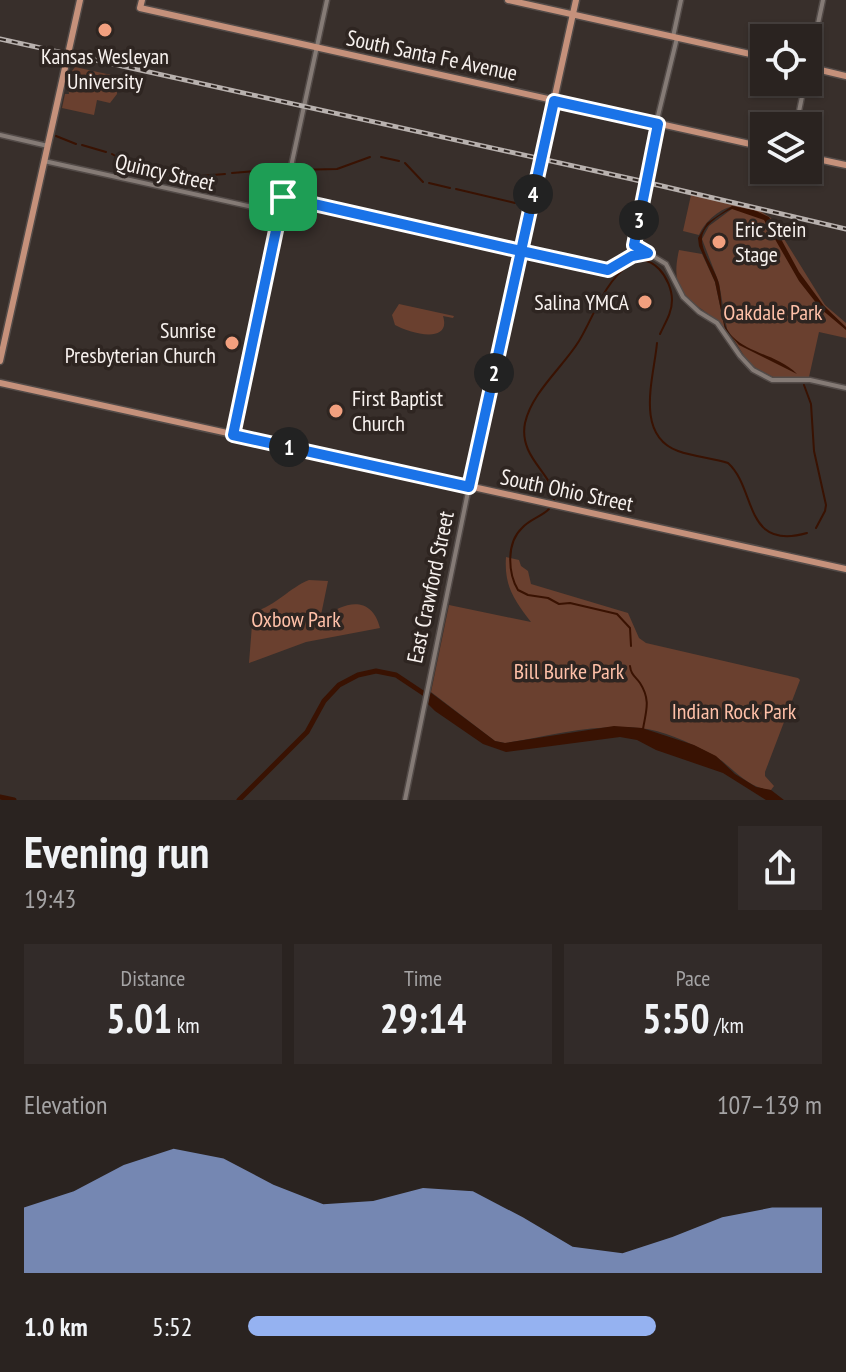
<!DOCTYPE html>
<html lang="en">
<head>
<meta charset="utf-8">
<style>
	:root { --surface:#2a2320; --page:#322b29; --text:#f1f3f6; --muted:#a5a4a5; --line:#46403e; --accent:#95b2f1 }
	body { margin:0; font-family:"PT Sans Narrow",sans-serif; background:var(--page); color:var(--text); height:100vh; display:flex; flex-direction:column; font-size:30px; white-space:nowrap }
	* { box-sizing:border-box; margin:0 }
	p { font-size:26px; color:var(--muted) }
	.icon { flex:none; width:44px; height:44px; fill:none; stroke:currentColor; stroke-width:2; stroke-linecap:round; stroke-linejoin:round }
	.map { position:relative; height:800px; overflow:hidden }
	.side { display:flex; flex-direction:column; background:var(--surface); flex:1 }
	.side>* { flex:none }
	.fabs { position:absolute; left:750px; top:24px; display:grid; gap:16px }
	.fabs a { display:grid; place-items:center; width:72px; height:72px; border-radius:0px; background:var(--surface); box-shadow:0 2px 6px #0004,0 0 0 2px var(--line); font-size:40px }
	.pin { position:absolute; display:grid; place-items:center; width:68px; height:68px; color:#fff; margin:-34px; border-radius:16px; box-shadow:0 4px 12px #0006 }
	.km { position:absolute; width:40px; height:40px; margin:-20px; border-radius:50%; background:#222; color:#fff; font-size:22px; line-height:40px; text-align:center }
	.round { display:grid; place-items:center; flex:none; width:84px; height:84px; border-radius:0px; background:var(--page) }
	.headline { display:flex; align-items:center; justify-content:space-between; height:136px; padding:0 24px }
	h1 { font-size:44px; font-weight:800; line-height:60px }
	.figures { display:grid; grid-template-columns:repeat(3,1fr); gap:12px; height:136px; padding:8px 24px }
	.figures div { display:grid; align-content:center; border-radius:0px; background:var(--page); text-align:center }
	.figures b { font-size:40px; font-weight:800 }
	.figures small { font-size:22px; font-weight:400 }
	.figures p { font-size:22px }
	.chart { height:224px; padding:16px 24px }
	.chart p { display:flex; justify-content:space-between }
	.chart svg { width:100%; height:144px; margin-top:8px; fill:var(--accent); opacity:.7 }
	ul { padding:0 24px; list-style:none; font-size:26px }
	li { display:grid; grid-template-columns:128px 96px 1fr; align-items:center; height:60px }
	li i { height:20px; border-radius:10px; background:var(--accent) }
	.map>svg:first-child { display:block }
	.green { fill:#6a402f }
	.water { fill:#391202 }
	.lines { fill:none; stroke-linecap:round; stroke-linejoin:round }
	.stream { stroke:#391202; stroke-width:2 }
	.river { stroke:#391202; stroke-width:5 }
	.minor-casing { stroke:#534b48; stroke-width:7 }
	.major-casing { stroke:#534b48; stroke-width:9 }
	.minor { stroke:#857b76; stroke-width:4 }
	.major { stroke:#c5917b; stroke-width:6 }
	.rail-casing { stroke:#b8b1ae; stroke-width:5 }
	.rail { stroke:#2e2521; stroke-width:2; stroke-dasharray:6; stroke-linecap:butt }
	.route-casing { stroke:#fff; stroke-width:16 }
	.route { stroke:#1a73e8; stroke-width:10 }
	.poi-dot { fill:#f2a07f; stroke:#2e2521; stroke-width:3 }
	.labels { text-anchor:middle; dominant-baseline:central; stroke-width:7; stroke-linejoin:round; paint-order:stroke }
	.street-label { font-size:22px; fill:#f7f1ee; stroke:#2e2521 }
	.poi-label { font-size:22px; fill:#f7f1ee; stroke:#2e2521; text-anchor:start }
	.park-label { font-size:22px; fill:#fec0a8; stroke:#2e2521 }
</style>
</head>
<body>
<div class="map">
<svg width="846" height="800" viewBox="0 0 846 800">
	<rect width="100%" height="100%" fill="#382f2b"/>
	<path class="green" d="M75 67 116 76 117 94 110 103 97 100 94 115 62 108 65 94H69L67 78Z
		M691 195 757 209 771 218 825 305 846 323V338L819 332 809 377 775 378 750 365 727 329 719 283 702 239 709 226 736 206C721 207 705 221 699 235L683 231Z
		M679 250 702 254 715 282 725 330C698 298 667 303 679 250Z
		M399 304 454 316 453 318 443 316C452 345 409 333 395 325L392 315Z
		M506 557 519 560 521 566 528 571 531 584 628 613 639 638 646 643 798 678 800 680 765 772V776L774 786 771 790C744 788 731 763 709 753 688 742 663 730 640 728 596 723 548 736 505 743L495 741 431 692 449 605 531 622C514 600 504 586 506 557Z
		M309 580 328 581 321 615 324 618C344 601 372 595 380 628L306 642 249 663 253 612C276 606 289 588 309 580Z"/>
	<path class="water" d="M732 206 754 210 769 217 799 272 824 306 846 327V330L821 309 799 281 764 220 732 209C722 213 703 225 702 238 701 253 716 270 719 284 723 302 719 324 733 337 750 354 778 355 797 374L739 345 725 329 715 282 699 246 698 238 707 223Z
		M430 692 495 741 505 743 614 726 642 728 694 745 716 756 735 774 756 787 771 790 784 800H766L723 773 656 750 637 740 620 737 506 752 483 744 435 711 428 704Z"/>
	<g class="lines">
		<path class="stream" d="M56 136 76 144
			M82 145 106 152
			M112 154 135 167
			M381 157 399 161
			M405 163 423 182
			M141 169 164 175
			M294 170 337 169 370 157
			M263 171H286
			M232 173 256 171
			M170 176 194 174
			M201 176 225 174
			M429 183 450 188
			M456 189 515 203
			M657 343C654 377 634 435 678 451 695 457 712 458 728 463 757 489 743 551 807 533
			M804 385 811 404 814 451 826 505 825 511 816 528
			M554 500C556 475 518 459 525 423 532 392 563 367 579 341 594 316 604 282 629 265 652 249 672 280 672 300 672 313 665 323 660 334
			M549 509C541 517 530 519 522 528 506 543 508 573 518 590L528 595 548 598 559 604 570 603 617 614 630 628 631 646
			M630 666C631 675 635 676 640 683 651 700 646 711 643 729"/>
		<path class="river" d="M0 797 14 800
			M239 800 307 732 324 701 339 685 358 675 376 671 396 675 429 697"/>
		<g class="minor-casing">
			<path id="minor" d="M673 37 681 0
				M808 71 823 0
				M656 124 677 38
				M796 126 805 82
				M0 135 48 146
				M44 161 280 213
				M283 197 608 270 632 256 648 253 666 264 683 297 699 312 717 323 740 356 753 370 772 380H810L846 388
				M632 256 658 124
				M233 435 327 0
				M405 800 469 487"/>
		</g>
		<g class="major-casing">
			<path id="major" d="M142 0 140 8 764 147
				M508 0 764 57
				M808 67 846 76
				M808 157 846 165
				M0 361 80 0
				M0 383 846 569
				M469 487 576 0"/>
		</g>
		<use href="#minor" class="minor"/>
		<use href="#major" class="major"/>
		<g class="rail-casing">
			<path id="rail" d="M0 39 632 179 846 229"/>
		</g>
		<use href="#rail" class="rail"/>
	</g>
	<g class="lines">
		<g class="route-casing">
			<path id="route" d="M283 197 233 435 469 487 521 251 608 270 632 256 648 253 634 245 658 124 554 101 521 251 283 197"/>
		</g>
		<use href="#route" class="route"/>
	</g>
	<g class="poi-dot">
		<circle cx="105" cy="30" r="8"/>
		<circle cx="719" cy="242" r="8"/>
		<circle cx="645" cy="302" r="8"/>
		<circle cx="232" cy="343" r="8"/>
		<circle cx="336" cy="411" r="8"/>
	</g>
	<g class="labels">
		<g class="street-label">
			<text transform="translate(432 55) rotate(12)">South Santa Fe Avenue</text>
			<text transform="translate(165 172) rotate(13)">Quincy Street</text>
			<text transform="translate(567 490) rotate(12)">South Ohio Street</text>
			<text transform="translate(430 587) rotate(-78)">East Crawford Street</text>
		</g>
		<g class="poi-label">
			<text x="105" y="56" text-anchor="middle">Kansas Wesleyan<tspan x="105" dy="25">University</tspan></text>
			<text x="735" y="229">Eric Stein<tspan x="735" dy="25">Stage</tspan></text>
			<text x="629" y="302" text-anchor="end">Salina YMCA</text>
			<text x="216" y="330" text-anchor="end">Sunrise<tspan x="216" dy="25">Presbyterian Church</tspan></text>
			<text x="352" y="398">First Baptist<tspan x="352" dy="25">Church</tspan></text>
		</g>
		<g class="park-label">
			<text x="773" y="312">Oakdale Park</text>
			<text x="296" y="619">Oxbow Park</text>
			<text x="569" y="671">Bill Burke Park</text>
			<text x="734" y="711">Indian Rock Park</text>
		</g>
	</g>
</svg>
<div class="fabs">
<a><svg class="icon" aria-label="locate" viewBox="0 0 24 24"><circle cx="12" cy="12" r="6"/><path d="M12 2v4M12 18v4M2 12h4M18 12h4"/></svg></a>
<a><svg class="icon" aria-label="layers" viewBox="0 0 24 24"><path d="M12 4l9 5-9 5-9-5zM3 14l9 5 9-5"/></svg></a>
</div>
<div class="pin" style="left:283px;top:197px;background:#1e9e55"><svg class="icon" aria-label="arrive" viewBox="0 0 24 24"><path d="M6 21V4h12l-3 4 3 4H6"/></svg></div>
<b class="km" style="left:289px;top:447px">1</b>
<b class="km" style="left:494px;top:373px">2</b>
<b class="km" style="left:639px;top:220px">3</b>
<b class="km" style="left:533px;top:194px">4</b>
</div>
<section class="side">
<div class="headline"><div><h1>Evening run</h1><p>19:43</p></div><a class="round"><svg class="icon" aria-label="share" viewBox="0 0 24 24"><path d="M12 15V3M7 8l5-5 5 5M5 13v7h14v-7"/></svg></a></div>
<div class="figures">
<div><p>Distance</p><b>5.01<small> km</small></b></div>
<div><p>Time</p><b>29:14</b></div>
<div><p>Pace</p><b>5:50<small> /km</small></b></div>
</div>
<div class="chart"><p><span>Elevation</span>107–139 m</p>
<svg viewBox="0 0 160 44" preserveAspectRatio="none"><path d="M0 44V24L10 19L20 11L30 6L40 9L50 17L60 23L70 22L80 18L90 19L100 27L110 36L120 38L130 33L140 27L150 24L160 24V44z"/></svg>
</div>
<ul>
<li><b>1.0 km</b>5:52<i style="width:71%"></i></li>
</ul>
</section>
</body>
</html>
